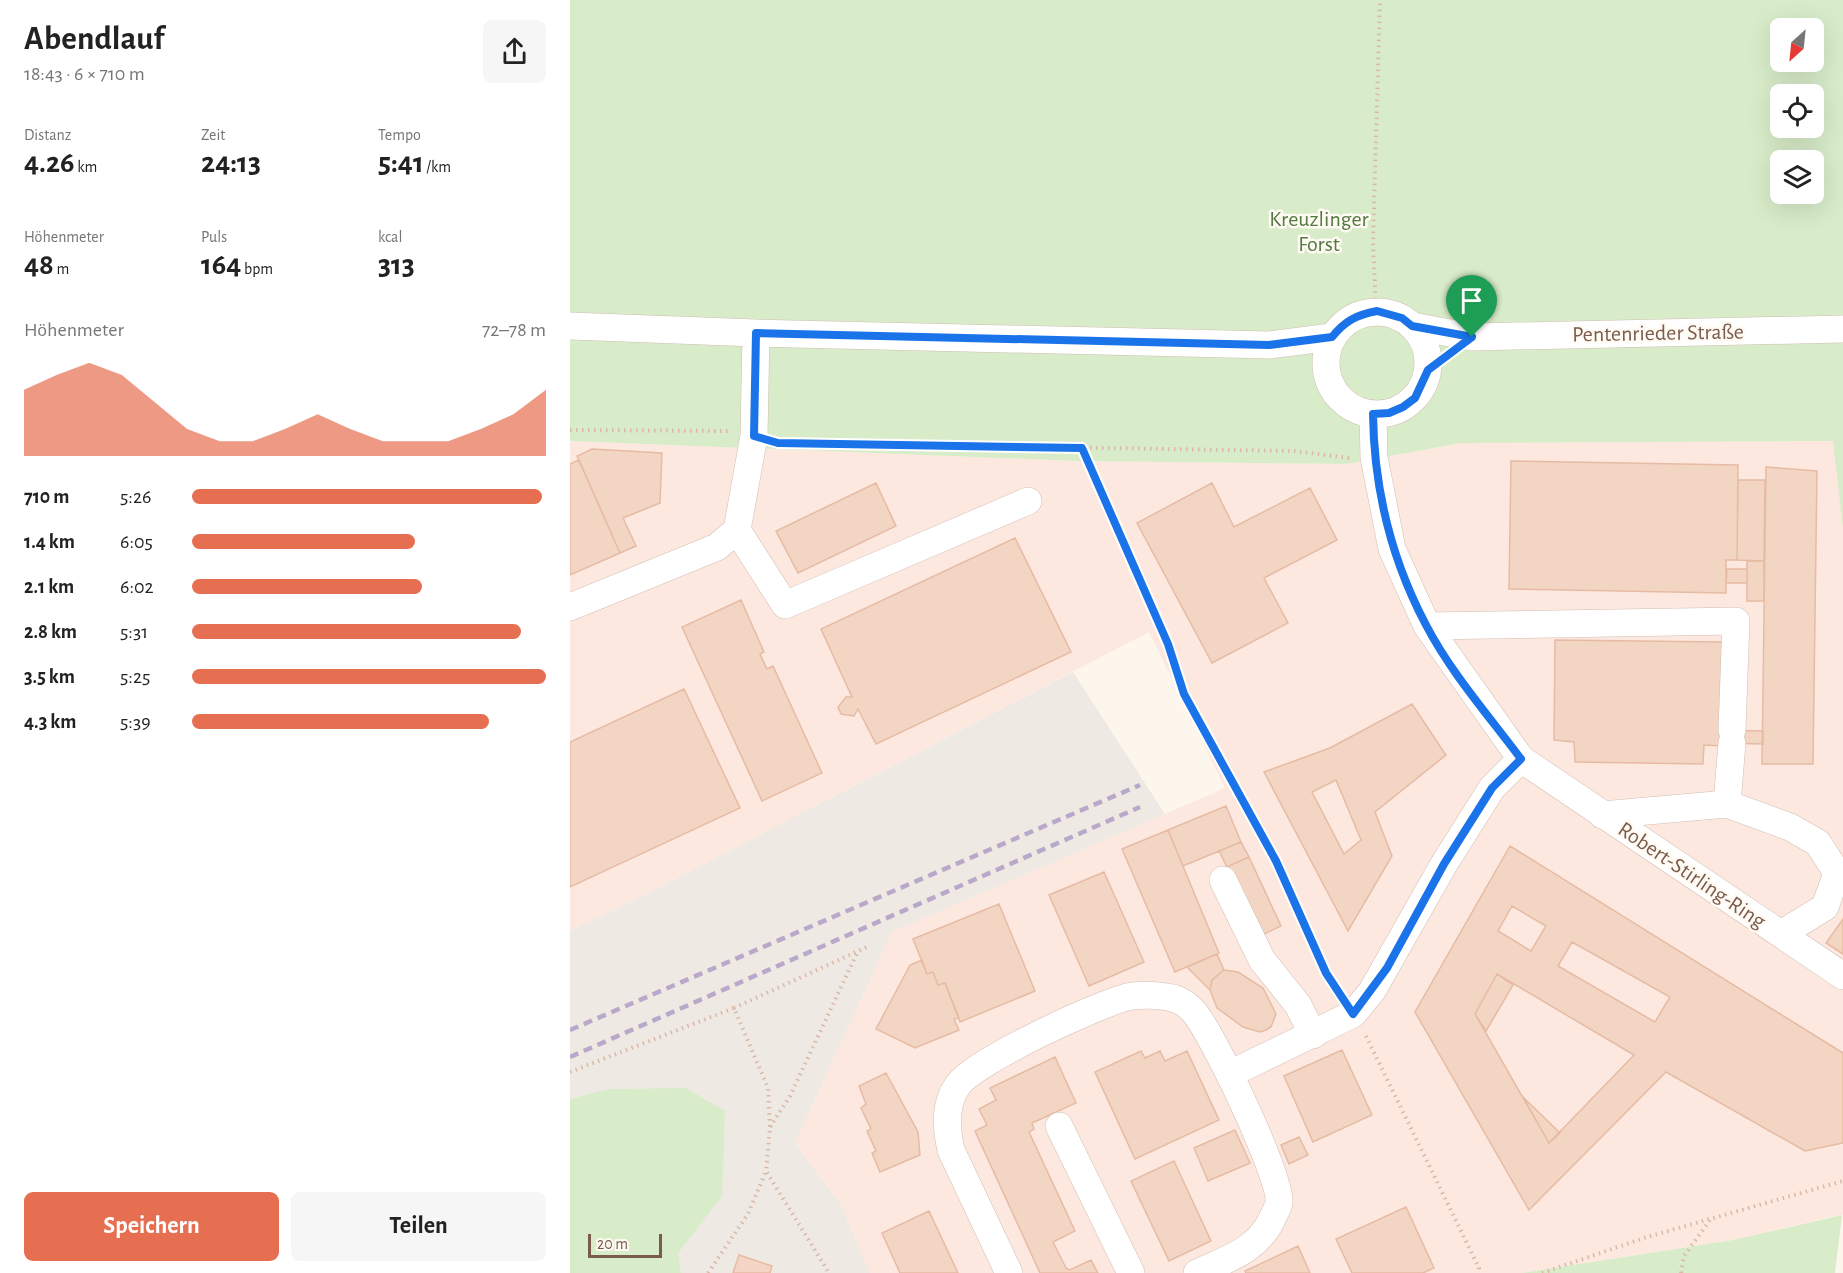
<!DOCTYPE html>
<html lang="de">
<head>
<meta charset="utf-8">
<style>
	:root { --surface:#fff; --page:#f6f6f6; --text:#222; --muted:#767676; --accent:#e76f51 }
	body { margin:0; font-family:"Alegreya Sans",sans-serif; background:var(--page); color:var(--text); height:100vh; display:flex; flex-direction:column; font-size:22px; white-space:nowrap }
	* { box-sizing:border-box; margin:0 }
	p { font-size:20px; color:var(--muted) }
	.icon { flex:none; width:33px; height:33px; fill:none; stroke:currentColor; stroke-width:2; stroke-linecap:round; stroke-linejoin:round }
	.map { position:relative; flex:1; overflow:hidden }
	.details { display:flex; flex-direction:column; background:var(--surface); width:570px }
	.details>* { flex:none }
	.needle { width:39px; rotate:207deg }
	.tools { position:absolute; left:1200px; top:18px; display:grid; gap:12px }
	.tools a { display:grid; place-items:center; width:54px; height:54px; border-radius:9px; background:var(--surface); box-shadow:0 6px 24px #0002; font-size:30px }
	.scale { position:absolute; left:18px; bottom:15px; width:74px; box-sizing:border-box; padding-left:6px; border:3px solid #7a5c4d; border-top:0; font-size:16px; line-height:21px; white-space:nowrap; color:#7a5c4d; -webkit-text-stroke:4px #fffaf3; paint-order:stroke }
	.pin { position:absolute; display:grid; place-items:center; width:51px; height:51px; color:#fff; margin:-62px -26px; border-radius:50% 50% 50% 0; rotate:-45deg; box-shadow:0 0 6px #0007 }
	.pin .icon { rotate:45deg }
	.round { display:grid; place-items:center; flex:none; width:63px; height:63px; border-radius:9px; background:var(--page) }
	.headline { display:flex; align-items:center; justify-content:space-between; height:102px; padding:0 24px }
	h1 { font-size:33px; font-weight:700; line-height:45px }
	.metrics { display:grid; grid-template-columns:repeat(3,1fr); gap:9px; height:102px; padding:6px 24px }
	.metrics div { display:grid; align-content:center }
	.metrics b { font-size:30px; font-weight:700 }
	.metrics small { font-size:16px; font-weight:400 }
	.metrics p { font-size:16px }
	.chart { height:168px; padding:12px 24px }
	.chart p { display:flex; justify-content:space-between }
	.chart svg { width:100%; height:108px; margin-top:6px; fill:var(--accent); opacity:.7 }
	.action { display:flex; gap:12px; margin-top:auto; padding:12px 24px }
	.action a { flex:1; height:69px; border-radius:9px; background:var(--accent); color:#fff; font-size:24px; font-weight:700; line-height:69px; text-align:center }
	.action a+a { background:var(--page); color:var(--text) }
	ul { padding:0 24px; list-style:none; font-size:20px }
	li { display:grid; grid-template-columns:96px 72px 1fr; align-items:center; height:45px }
	li i { height:15px; border-radius:8px; background:var(--accent) }
	main { display:flex; flex:1; min-height:0 }
	.map>svg:first-child { display:block }
	.commercial { fill:#fde8e0 }
	.industrial { fill:#efe9e4 }
	.green { fill:#d8ecc9; fill-rule:evenodd }
	.building { fill:#f3d5c3; stroke:#e6bba3; stroke-width:1.5; fill-rule:evenodd }
	.lines { fill:none; stroke-linecap:round; stroke-linejoin:round }
	.minor-casing { stroke:#d1beb0; stroke-width:28 }
	.path { stroke:#d9b8a5; stroke-width:4; stroke-dasharray:1.5 4.5; stroke-linecap:butt }
	.minor { stroke:#fff; stroke-width:27 }
	.rail { stroke:#b9a8c9; stroke-width:4.5; stroke-dasharray:9 6; stroke-linecap:butt }
	.route-casing { stroke:#fff; stroke-width:12 }
	.route { stroke:#1a73e8; stroke-width:8 }
	.labels { text-anchor:middle; dominant-baseline:central; stroke-width:5; stroke-linejoin:round; paint-order:stroke }
	.park-label { font-size:22px; fill:#537a41; stroke:#fffaf3 }
	.street-label { font-size:22px; fill:#7a5c4d; stroke:#fffaf3 }
</style>
</head>
<body>
<main>
<section class="details">
<div class="headline"><div><h1>Abendlauf</h1><p>18:43 · 6 × 710 m</p></div><a class="round"><svg class="icon" aria-label="share" viewBox="0 0 24 24"><path d="M12 15V3M7 8l5-5 5 5M5 13v7h14v-7"/></svg></a></div>
<div class="metrics">
<div><p>Distanz</p><b>4.26<small> km</small></b></div>
<div><p>Zeit</p><b>24:13</b></div>
<div><p>Tempo</p><b>5:41<small> /km</small></b></div>
</div>
<div class="metrics">
<div><p>Höhenmeter</p><b>48<small> m</small></b></div>
<div><p>Puls</p><b>164<small> bpm</small></b></div>
<div><p>kcal</p><b>313</b></div>
</div>
<div class="chart"><p><span>Höhenmeter</span>72–78 m</p>
<svg viewBox="0 0 160 44" preserveAspectRatio="none"><path d="M0 44V17L10 11L20 6L30 11L40 22L50 33L60 38L70 38L80 33L90 27L100 33L110 38L120 38L130 38L140 33L150 27L160 17V44z"/></svg>
</div>
<ul>
<li><b>710 m</b>5:26<i style="width:99%"></i></li>
<li><b>1.4 km</b>6:05<i style="width:63%"></i></li>
<li><b>2.1 km</b>6:02<i style="width:65%"></i></li>
<li><b>2.8 km</b>5:31<i style="width:93%"></i></li>
<li><b>3.5 km</b>5:25<i style="width:100%"></i></li>
<li><b>4.3 km</b>5:39<i style="width:84%"></i></li>
</ul>
<div class="action"><a>Speichern</a><a>Teilen</a></div>
</section>
<div class="map">
<svg width="1273" height="1273" viewBox="0 0 1273 1273">
	<rect width="100%" height="100%" fill="#fdf6ec"/>
	<path class="commercial" d="M0 441 508 461 776 464 891 443 1264 441 1273 530V1214L1163 1240 952 1273H300L270 1203 225 1143 322 932 655 788 579 632 84 890 0 931Z"/>
	<path class="industrial" d="M503 672 595 814 322 932 225 1143 270 1203 300 1273H0V931L84 890Z"/>
	<path class="green" d="M0 0H1273V530L1263 441 891 443 776 464 508 461 0 441ZM1210 28H1244V62H1210ZM1210 94H1244V128H1210ZM1210 160H1244V194H1210Z
		M116 1088 155 1111 152 1196 108 1253 111 1273H0V1099L40 1089Z
		M1272 1215 1265 1273H952L1163 1240Z"/>
	<path class="building" d="M22 449 92 453 90 503 53 518 66 546 50 553 7 456Z
		M9 460 50 553 0 575V464Z
		M941 461 1168 465 1167 560H1156V593L939 589Z
		M1196 467 1247 471 1243 764H1192Z
		M1168 480H1195L1194 561 1167 560Z
		M306 483 326 526 228 573 206 531Z
		M642 483 664 527 740 488 767 540 694 578 718 623 642 663 567 523Z
		M445 538 501 652 306 744 288 709 284 716 271 714 268 707 276 697H282L251 629Z
		M1177 561H1194V601H1177Z
		M1157 569H1177V583H1156Z
		M171 600 194 652 190 654 197 669 203 666 252 773 192 801 112 627Z
		M985 640 1152 642V746L1134 745 1133 764 1005 762 1004 742 984 740Z
		M114 689 170 808 0 887V742Z
		M842 704 876 755 805 812 822 856 778 931 694 772 760 748ZM766 780 791 840 774 854 742 792Z
		M1152 730 1193 731V744L1151 743Z
		M656 806 671 842 613 866 598 830Z
		M598 830 649 953 605 972 552 849Z
		M671 842 679 857 657 867 649 851Z
		M940 846 1273 1053V1143L1235 1151 1096 1072 959 1210 845 1012ZM942 906 976 926 961 951 928 931ZM1002 942 1100 997 1085 1022 988 966ZM927 974 1064 1055 979 1143 905 1014Z
		M679 857 711 926 690 936 657 867Z
		M534 872 574 962 519 986 479 895Z
		M429 904 465 991 390 1022 375 983 368 985 363 972 357 974 343 939Z
		M1273 919V954L1256 943Z
		M647 954 654 970 642 980 640 990 617 967Z
		M352 960 357 974 363 972 368 985 375 983 389 1018 384 1019 389 1030 345 1048 306 1029 340 965Z
		M654 970 668 972 693 988 706 1014 701 1027 696 1030 690 1032 673 1027 647 1008 640 990 642 980Z
		M927 974 943 985 916 1031 905 1014Z
		M772 1050 802 1115 743 1142 714 1076Z
		M571 1051 575 1058 590 1051 595 1061 617 1051 649 1120 565 1159 525 1072Z
		M485 1057 506 1103 462 1123 464 1129 459 1132 505 1231 483 1242 496 1268 500 1270 521 1260 528 1273H470L405 1131 417 1125 409 1109 426 1100 420 1088Z
		M316 1073 348 1132 350 1155 310 1172 302 1153 306 1151 297 1131 301 1129 291 1108 296 1104 289 1086Z
		M953 1097 990 1133 979 1143Z
		M665 1130 680 1163 638 1181 624 1148Z
		M729 1137 738 1155 719 1164 711 1145Z
		M604 1161 641 1241 599 1261 561 1181Z
		M836 1207 864 1268 853 1273H782L766 1239Z
		M359 1211 388 1273H330L312 1233Z
		M728 1246 740 1273H676L675 1271Z
		M169 1255 202 1266 200 1273H163Z"/>
	<g class="lines">
		<g class="minor-casing">
			<path id="minor" d="M756 363a51 51 0 1 1 102 0a51 51 0 1 1-102 0Z
				M0 326 186 333 699 345 762 337
				M842 326 902 337 1273 329
				M803 414 804 457 822 549 857 626 951 759 1273 976
				M167 530 215 605 458 501
				M0 607 147 547 167 530 184 436 186 333
				M857 626 1166 621 1162 730
				M1157 804 1162 743
				M1032 815 1157 804 1220 827 1248 843 1267 873 1255 907 1211 934
				M653 880 692 960 728 1005 743 1035
				M660 1074 783 1014 802 991 874 864 922 788 951 759
				M489 1126 561 1273
				M439 1273 381 1150C376 1128 374 1104 388 1085 405 1061 526 1005 557 997 570 994 593 995 606 999 612 1001 621 1008 624 1012 643 1034 712 1178 709 1203 708 1208 704 1214 702 1219 687 1251 657 1259 627 1273"/>
		</g>
		<path class="path" d="M806 311 803 243 810 0
			M0 430 160 431
			M208 443 725 451 779 458
			M512 448 598 643 614 694 675 801 706 861 756 973 768 991
			M164 1008 297 947
			M796 1036 909 1268 907 1273
			M0 1072 164 1008 198 1088 200 1128 196 1171 259 1273
			M200 1127 220 1096 288 951
			M138 1273 178 1214 196 1171
			M972 1273 1077 1237 1273 1181
			M1111 1273 1114 1256 1140 1220"/>
		<use href="#minor" class="minor"/>
		<path class="rail" d="M0 1030 570 785
			M0 1057 570 807"/>
	</g>
	<g class="lines">
		<g class="route-casing">
			<path id="route" d="M807 311 832 318 842 326 902 337 858 370 845 398 833 407 819 413 803 414C804 488 821 559 856 625 881 673 919 716 951 759L922 788 874 864 817 968 783 1014 756 973 706 861 614 694 598 644 512 448 208 443 184 436 186 333 699 345 762 337C775 321 786 315 807 311Z"/>
		</g>
		<use href="#route" class="route"/>
	</g>
	<g class="labels">
		<g class="park-label">
			<text x="749" y="219">Kreuzlinger<tspan x="749" dy="25">Forst</tspan></text>
		</g>
		<g class="street-label">
			<text transform="translate(1088 333) rotate(-1)">Pentenrieder Straße</text>
			<text transform="translate(1122 875) rotate(34)">Robert-Stirling-Ring</text>
		</g>
	</g>
</svg>
<div class="tools">
<a><svg class="needle" viewBox="-14 -14 28 28"><path d="M0-13l5 13h-10z" fill="#e53935"/><path d="M0 13l5-13h-10z" fill="#767676"/></svg></a>
<a><svg class="icon" aria-label="locate" viewBox="0 0 24 24"><circle cx="12" cy="12" r="6"/><path d="M12 2v4M12 18v4M2 12h4M18 12h4"/></svg></a>
<a><svg class="icon" aria-label="layers" viewBox="0 0 24 24"><path d="M12 4l9 5-9 5-9-5zM3 14l9 5 9-5"/></svg></a>
</div>
<div class="scale">20 m</div>
<div class="pin" style="left:902px;top:337px;background:#1e9e55"><svg class="icon" aria-label="arrive" viewBox="0 0 24 24"><path d="M6 21V4h12l-3 4 3 4H6"/></svg></div>
</div>
</main>
</body>
</html>
